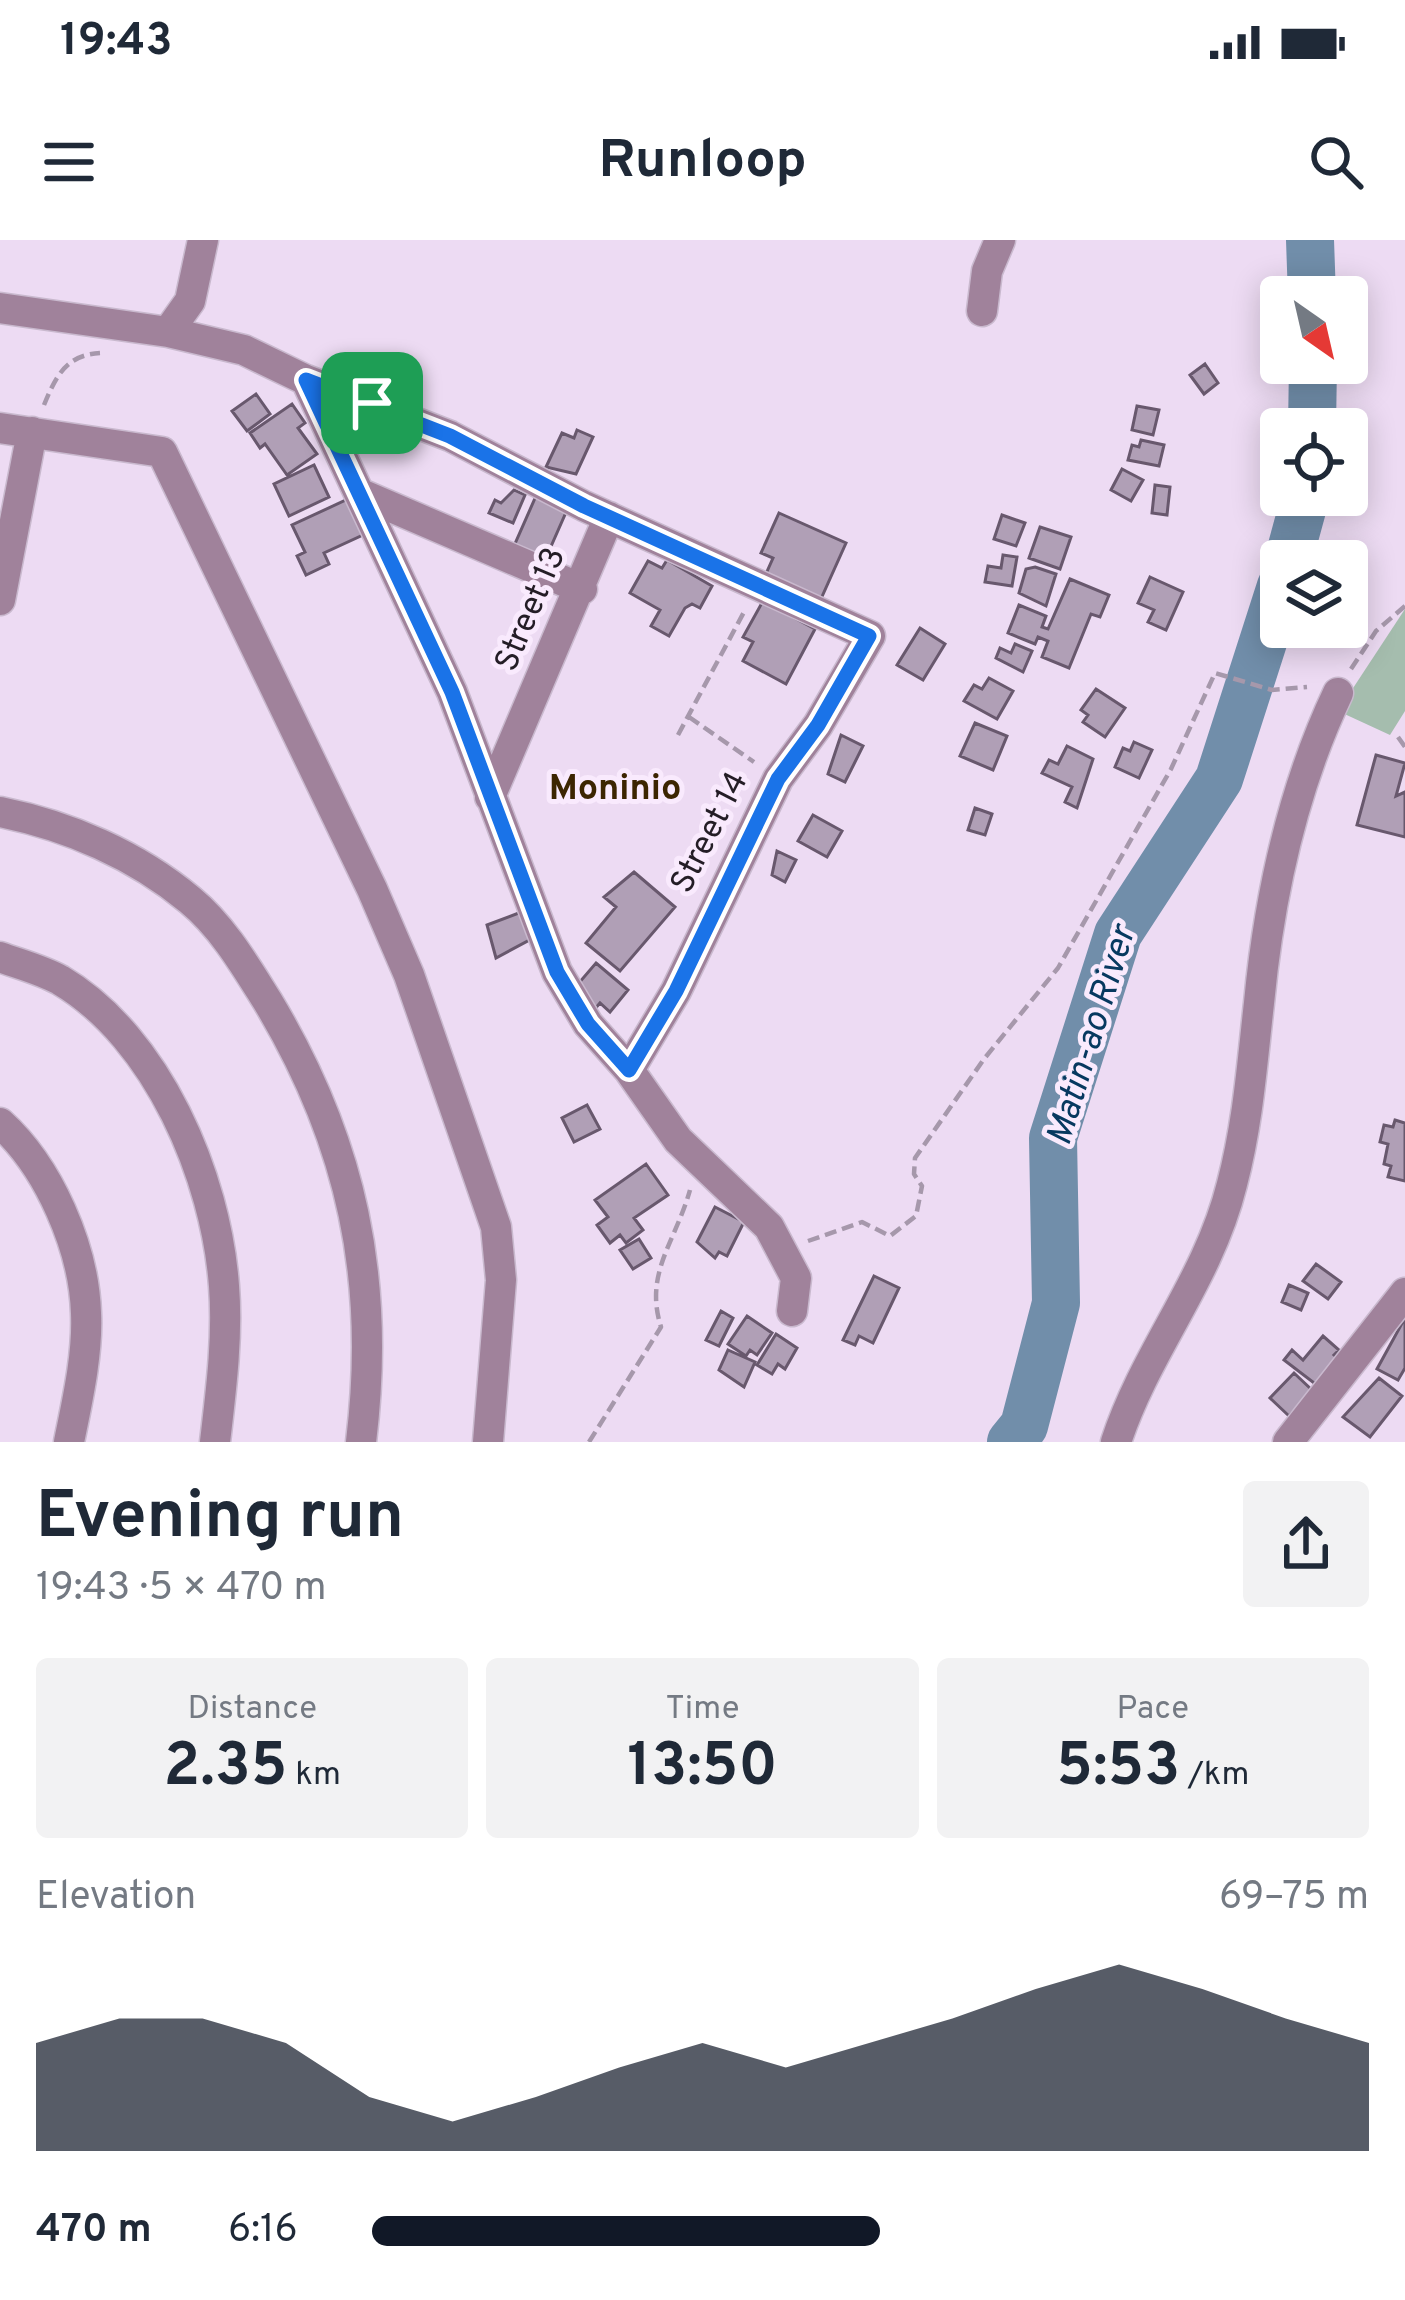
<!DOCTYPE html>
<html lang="en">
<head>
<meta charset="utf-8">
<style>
	:root { --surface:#fff; --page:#f2f2f3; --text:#1f2937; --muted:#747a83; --accent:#111827 }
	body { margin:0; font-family:Overpass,sans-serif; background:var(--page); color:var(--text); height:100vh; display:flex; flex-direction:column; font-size:45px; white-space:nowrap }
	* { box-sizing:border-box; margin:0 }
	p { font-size:39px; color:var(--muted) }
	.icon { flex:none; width:66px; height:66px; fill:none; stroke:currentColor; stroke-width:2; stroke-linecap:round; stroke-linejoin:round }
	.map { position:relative; height:1202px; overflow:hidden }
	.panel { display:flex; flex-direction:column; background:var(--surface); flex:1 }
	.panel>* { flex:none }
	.needle { width:78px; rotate:146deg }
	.controls { position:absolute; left:1260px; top:36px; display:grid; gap:24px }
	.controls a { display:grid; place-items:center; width:108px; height:108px; border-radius:12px; background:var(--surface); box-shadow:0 6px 30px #0003; font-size:60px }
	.pin { position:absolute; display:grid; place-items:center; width:102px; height:102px; color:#fff; margin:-51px; border-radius:24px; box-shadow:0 6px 18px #0006 }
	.round { display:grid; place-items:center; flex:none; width:126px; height:126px; border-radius:12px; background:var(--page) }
	.overview { display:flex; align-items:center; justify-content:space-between; height:204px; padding:0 36px }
	h1 { font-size:66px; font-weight:700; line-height:90px }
	.stats { display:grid; grid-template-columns:repeat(3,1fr); gap:18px; height:204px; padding:12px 36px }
	.stats div { display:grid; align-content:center; border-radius:12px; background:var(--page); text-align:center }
	.stats b { font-size:60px; font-weight:700 }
	.stats small { font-size:33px; font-weight:400 }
	.stats p { font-size:33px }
	.chart { height:336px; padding:24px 36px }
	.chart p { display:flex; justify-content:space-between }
	.chart svg { width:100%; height:216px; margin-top:12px; fill:var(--accent); opacity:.7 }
	ul { padding:0 36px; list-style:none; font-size:39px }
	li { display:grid; grid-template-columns:192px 144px 1fr; align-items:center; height:90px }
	li i { height:30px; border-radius:15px; background:var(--accent) }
	.status { display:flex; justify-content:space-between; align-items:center; height:84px; padding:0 60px; background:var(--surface); direction:ltr }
	.status svg { height:33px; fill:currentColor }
	header { display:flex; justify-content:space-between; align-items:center; height:156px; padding:0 36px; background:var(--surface); font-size:54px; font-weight:700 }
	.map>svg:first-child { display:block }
	.green { fill:#a5bdae }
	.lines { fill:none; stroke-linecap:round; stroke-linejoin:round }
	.river { stroke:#718eaa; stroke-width:48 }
	.building { fill:#b09fb6; stroke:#68586d; stroke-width:3 }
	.minor-casing { stroke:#c9b9ce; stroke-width:33 }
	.path { stroke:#a698ab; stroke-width:4.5; stroke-dasharray:12 6; stroke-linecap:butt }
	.minor { stroke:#a0829b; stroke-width:30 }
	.route-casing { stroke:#fff; stroke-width:24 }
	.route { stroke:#1a73e8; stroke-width:15 }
	.labels { text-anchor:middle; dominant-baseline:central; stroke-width:10; stroke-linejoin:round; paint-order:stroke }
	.street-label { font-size:33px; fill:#241d26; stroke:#f9eafd }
	.neighbourhood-label { font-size:36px; font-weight:bold; fill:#3c2501; stroke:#f9eafd }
	.water-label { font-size:36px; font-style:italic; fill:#073960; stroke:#f9eafd }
</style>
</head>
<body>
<div class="status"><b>19:43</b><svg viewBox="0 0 49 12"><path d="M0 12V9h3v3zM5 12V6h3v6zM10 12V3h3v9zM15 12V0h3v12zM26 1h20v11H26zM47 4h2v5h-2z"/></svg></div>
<header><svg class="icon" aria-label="menu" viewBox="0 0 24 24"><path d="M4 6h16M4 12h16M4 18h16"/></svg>Runloop<svg class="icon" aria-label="search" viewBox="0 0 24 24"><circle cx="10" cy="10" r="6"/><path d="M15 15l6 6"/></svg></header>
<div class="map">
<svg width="1405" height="1202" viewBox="0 0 1405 1202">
	<rect width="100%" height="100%" fill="#eddbf3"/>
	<path class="green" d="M1405 369V471L1390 495 1338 471Z"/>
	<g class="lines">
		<path class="river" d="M1310 0 1312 57
			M1312 189 1313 123
			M1288 321 1306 255
			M1011 1202 1024 1186 1056 1063 1053 898 1118 694 1219 539 1281 346"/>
	</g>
	<path class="building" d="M1205 124 1218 143 1204 154 1190 135Z
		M256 154 270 174 247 191 232 171Z
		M292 164 305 183 298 188 317 214 287 235 265 204 260 208 250 193Z
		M1137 166 1159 170 1153 195 1132 190Z
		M577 190 593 197 576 234 546 227 562 193 574 198Z
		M1141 200 1164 205 1159 226 1128 220 1132 205 1139 207Z
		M314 225 329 257 289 276 274 244Z
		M1122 229 1143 240 1131 261 1111 250Z
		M1155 245 1170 247 1167 275 1152 273Z
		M514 250 525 255 513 283 489 273 495 260 501 263Z
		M536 256 567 270 545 320 514 306Z
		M348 259 365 294 324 313 329 324 306 335 297 316 305 312 292 285Z
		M779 273 846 303 820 361 765 336 773 318 761 313Z
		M1002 275 1025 283 1016 306 994 299Z
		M1040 287 1071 297 1060 329 1029 318Z
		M1003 315 1017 317 1012 346 985 342 988 326 1001 328Z
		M667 320 712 346 700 368 692 364 685 368 669 396 651 386 660 370 630 353 648 321 662 328Z
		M1035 327 1056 334 1046 366 1019 353 1026 329Z
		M1150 337 1183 352 1166 390 1148 382 1154 370 1138 363Z
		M1070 339 1109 355 1100 377 1091 374 1069 428 1042 417 1048 401 1038 397 1035 404 1008 393 1019 365 1046 376 1042 387 1048 389Z
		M763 361 815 389 786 444 743 421 753 402 743 397Z
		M920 388 945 404 923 440 897 425Z
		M1015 404 1032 411 1023 432 996 418 1000 408 1011 413Z
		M989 438 1013 451 997 479 964 461 974 445 982 449Z
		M1096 449 1125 468 1105 497 1083 482 1088 475 1081 470Z
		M975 483 1007 496 993 530 960 516Z
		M841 495 863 506 845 542 828 534Z
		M1134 502 1152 510 1139 538 1115 527 1123 508 1130 511Z
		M1067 506 1093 519 1077 568 1065 562 1072 547 1042 533 1049 520 1058 524Z
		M1376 515 1405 523 1396 556 1405 552V597L1357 585Z
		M975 568 992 574 985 595 968 590Z
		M813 575 842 591 827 617 798 601Z
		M777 611 796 620 785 642 772 635Z
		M634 632 675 667 620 731 586 703 616 667 604 657Z
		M524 671 535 697 496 718 487 685Z
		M596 723 628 750 610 772 600 763 594 770 572 751Z
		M587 865 600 889 574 902 562 878Z
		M1395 880 1405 883V941L1388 937 1391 926 1384 924 1388 904 1380 902 1384 885 1393 887Z
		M646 924 668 955 634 978 643 990 626 1003 620 995 610 1003 597 985 608 977 595 960Z
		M715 967 744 982 727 1016 719 1012 715 1018 697 1002Z
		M639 999 651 1018 633 1029 620 1010Z
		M1316 1024 1341 1042 1328 1059 1303 1041Z
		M874 1036 899 1048 873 1103 859 1096 855 1105 843 1100Z
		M1289 1045 1308 1053 1301 1070 1282 1062Z
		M721 1071 733 1078 719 1106 706 1100Z
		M747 1076 772 1093 757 1115 750 1110 746 1116 728 1104Z
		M1405 1078V1128L1398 1140 1377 1129Z
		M776 1094 797 1108 785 1129 778 1124 772 1134 757 1125Z
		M1323 1096 1339 1110 1334 1115 1341 1121 1318 1146 1284 1120 1292 1110 1303 1120Z
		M728 1110 755 1122 744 1147 719 1130Z
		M1294 1133 1313 1151 1289 1176 1270 1158Z
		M1379 1138 1402 1156 1370 1197 1343 1177Z"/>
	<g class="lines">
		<g class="minor-casing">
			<path id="minor" d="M0 68 168 92 244 110 306 140 450 196 584 266 870 396 818 485 778 539 676 751 629 830
				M982 71 987 31 1000 0
				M168 92 190 61 203 0
				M306 140 452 452 557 732 588 784 629 830 678 900 769 987 796 1038 792 1071
				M0 188 162 212 372 649 409 735 496 987 501 1040 488 1202
				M361 254 582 349
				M0 360 32 192
				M490 557 609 277
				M0 572C69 586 136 615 190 660 223 687 246 727 268 762 352 902 381 1040 361 1202
				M0 717C19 724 42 730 60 740 158 798 216 937 224 1046 228 1097 221 1151 215 1202
				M0 883C49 927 84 1008 86 1073 88 1115 77 1162 69 1202
				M1116 1202C1146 1110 1208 1041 1232 944 1248 883 1252 825 1259 763 1269 658 1293 548 1338 453
				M1288 1202 1405 1053"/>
		</g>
		<path class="path" d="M44 165C56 136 66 115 100 113
			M1351 429 1376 391 1405 366
			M689 477 754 522
			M678 495 744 372
			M1398 497 1405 507
			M808 1001 862 982 890 996 916 976 922 946 914 934 915 918 984 819 1058 728 1171 529 1215 433 1272 450 1307 447
			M589 1202 661 1087C644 1033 675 1003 690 950"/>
		<use href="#minor" class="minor"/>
	</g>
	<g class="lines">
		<g class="route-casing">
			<path id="route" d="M306 140 450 196 584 266 869 396 818 485 778 539 676 751 629 830 588 784 557 732 452 452Z"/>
		</g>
		<use href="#route" class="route"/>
	</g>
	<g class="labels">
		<g class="street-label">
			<text transform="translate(532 370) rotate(-67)">Street 13</text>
			<text transform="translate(711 593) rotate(-63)">Street 14</text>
		</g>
		<g class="neighbourhood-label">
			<text x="615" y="550">Moninio</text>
		</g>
		<g class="water-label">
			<text transform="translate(1093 796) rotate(-73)">Matin-ao River</text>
		</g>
	</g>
</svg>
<div class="controls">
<a><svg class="needle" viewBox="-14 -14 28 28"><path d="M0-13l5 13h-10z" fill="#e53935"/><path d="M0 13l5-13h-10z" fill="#747a83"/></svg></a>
<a><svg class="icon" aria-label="locate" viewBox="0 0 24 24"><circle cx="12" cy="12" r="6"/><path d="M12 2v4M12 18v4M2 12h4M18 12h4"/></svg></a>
<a><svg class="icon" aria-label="layers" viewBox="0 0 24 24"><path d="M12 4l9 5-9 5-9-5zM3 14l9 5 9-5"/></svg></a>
</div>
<div class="pin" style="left:372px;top:163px;background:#1e9e55"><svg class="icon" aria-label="arrive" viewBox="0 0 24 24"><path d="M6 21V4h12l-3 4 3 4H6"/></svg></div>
</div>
<section class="panel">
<div class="overview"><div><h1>Evening run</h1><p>19:43 · 5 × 470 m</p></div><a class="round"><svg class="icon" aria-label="share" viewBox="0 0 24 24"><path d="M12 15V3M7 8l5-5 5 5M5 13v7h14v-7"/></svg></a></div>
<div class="stats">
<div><p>Distance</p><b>2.35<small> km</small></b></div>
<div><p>Time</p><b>13:50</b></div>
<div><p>Pace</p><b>5:53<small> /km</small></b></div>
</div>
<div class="chart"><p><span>Elevation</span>69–75 m</p>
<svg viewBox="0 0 160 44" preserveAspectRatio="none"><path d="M0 44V22L10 17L20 17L30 22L40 33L50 38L60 33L70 27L80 22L90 27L100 22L110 17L120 11L130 6L140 11L150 17L160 22V44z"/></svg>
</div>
<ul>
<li><b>470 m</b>6:16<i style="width:51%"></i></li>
</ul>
</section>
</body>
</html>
